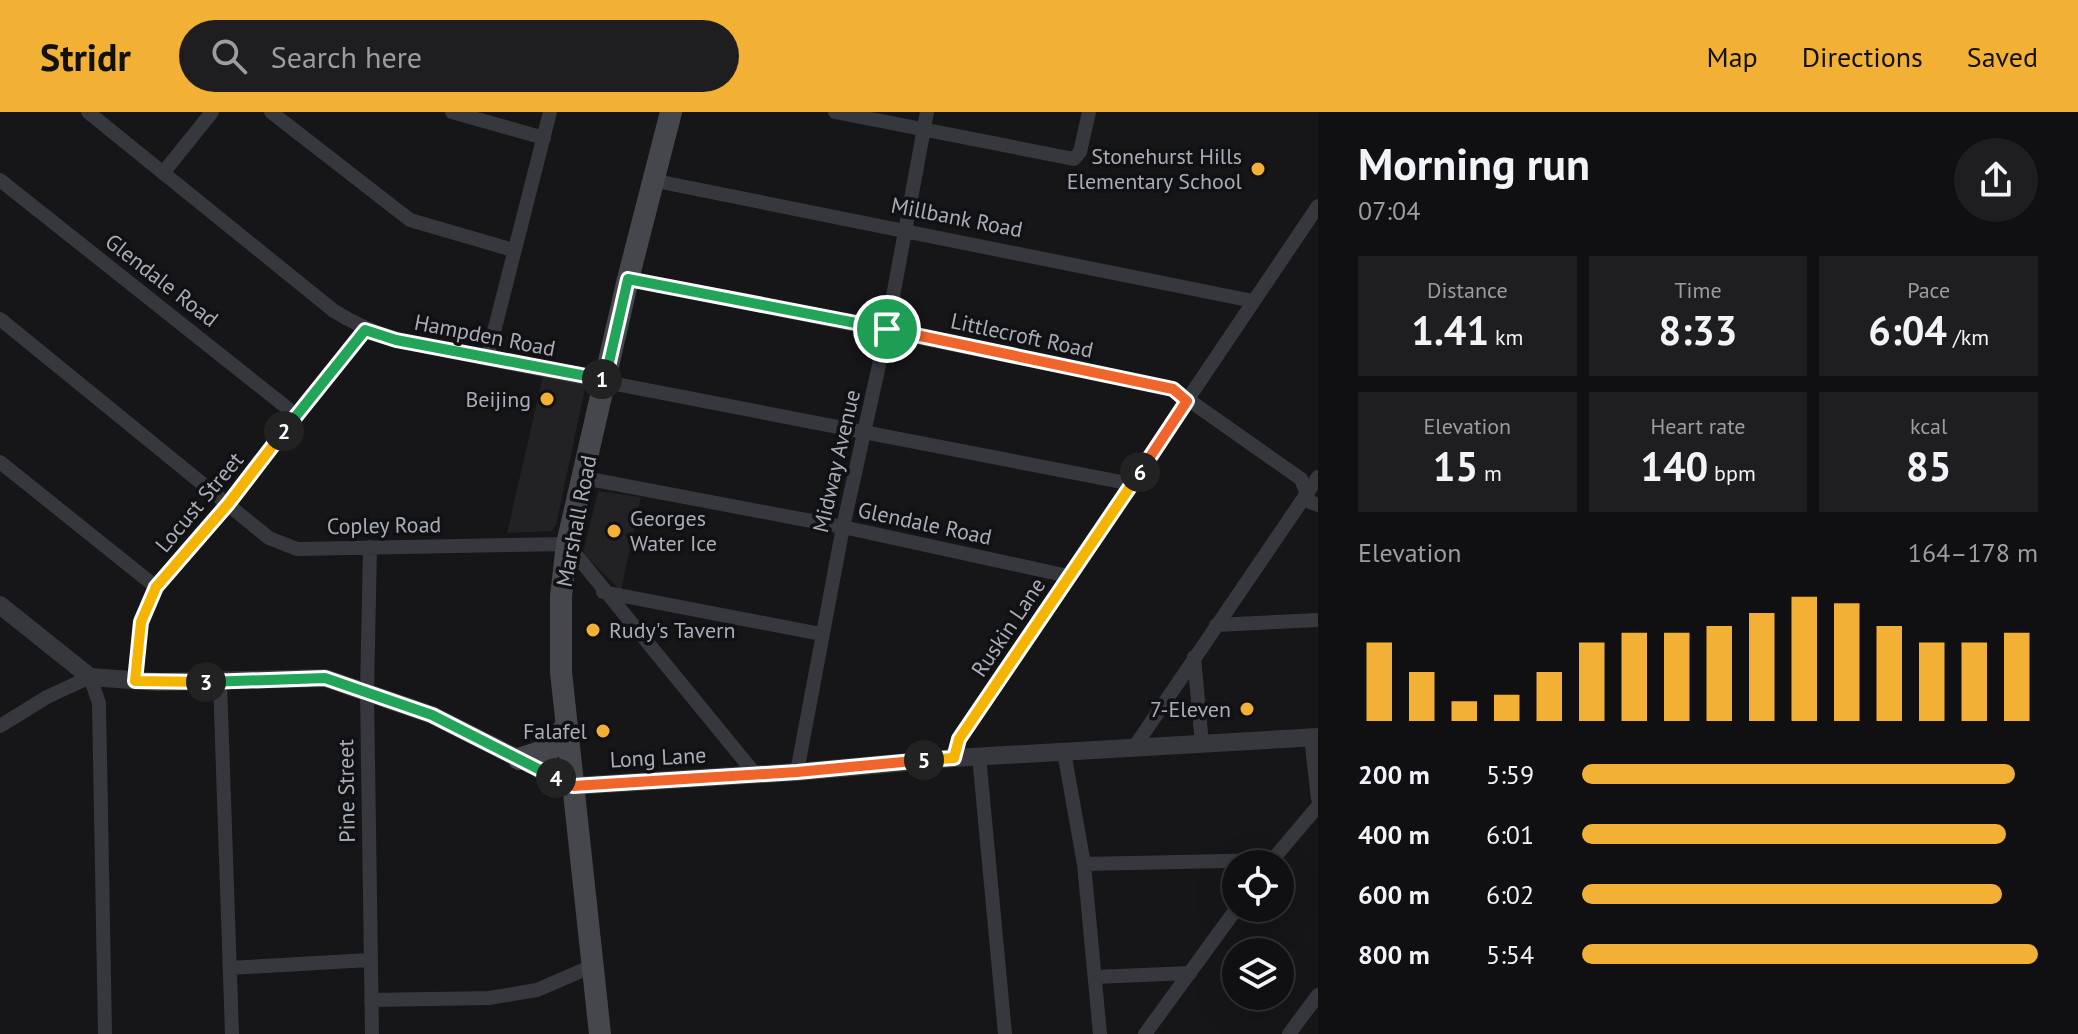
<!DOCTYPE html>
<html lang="en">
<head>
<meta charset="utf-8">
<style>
	:root { --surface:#101012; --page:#1e1e20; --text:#f1f3f6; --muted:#9c9d9f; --line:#303032; --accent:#f2b134 }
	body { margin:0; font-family:"PT Sans",sans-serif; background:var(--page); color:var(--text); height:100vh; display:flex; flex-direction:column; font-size:30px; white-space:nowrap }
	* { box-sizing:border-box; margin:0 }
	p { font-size:26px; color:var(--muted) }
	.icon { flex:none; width:44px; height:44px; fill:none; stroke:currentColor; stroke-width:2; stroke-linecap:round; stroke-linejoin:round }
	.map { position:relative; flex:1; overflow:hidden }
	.drawer { display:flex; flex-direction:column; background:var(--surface); width:760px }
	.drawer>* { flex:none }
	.controls { position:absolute; left:1222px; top:738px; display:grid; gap:16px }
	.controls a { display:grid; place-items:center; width:72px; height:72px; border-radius:50%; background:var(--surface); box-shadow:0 8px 32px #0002,0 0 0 2px var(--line); font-size:40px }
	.pin { position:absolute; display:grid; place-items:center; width:68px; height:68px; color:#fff; margin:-34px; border:4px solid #fff; border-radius:50%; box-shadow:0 2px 8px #0007 }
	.km { position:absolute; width:40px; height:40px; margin:-20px; border-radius:50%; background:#222; color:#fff; font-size:22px; line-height:40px; text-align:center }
	.round { display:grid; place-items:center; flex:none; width:84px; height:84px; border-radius:42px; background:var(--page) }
	.headline { display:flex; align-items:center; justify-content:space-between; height:136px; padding:0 40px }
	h1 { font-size:44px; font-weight:800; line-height:60px }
	.stats { display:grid; grid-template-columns:repeat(3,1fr); gap:12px; height:136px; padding:8px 40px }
	.stats div { display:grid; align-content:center; border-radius:0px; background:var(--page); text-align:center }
	.stats b { font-size:40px; font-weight:800 }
	.stats small { font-size:22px; font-weight:400 }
	.stats p { font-size:22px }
	.chart { height:224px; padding:16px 40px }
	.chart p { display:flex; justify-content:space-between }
	.chart svg { width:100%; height:144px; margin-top:8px; stroke:var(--accent); stroke-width:6 }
	ul { padding:0 40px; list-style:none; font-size:26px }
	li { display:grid; grid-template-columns:128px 96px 1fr; align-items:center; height:60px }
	li i { height:20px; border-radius:10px; background:var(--accent) }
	header { display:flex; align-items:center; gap:48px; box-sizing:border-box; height:112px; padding:0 40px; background:var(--accent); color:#111 }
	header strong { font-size:38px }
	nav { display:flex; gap:44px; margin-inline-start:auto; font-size:28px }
	.search { width:560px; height:72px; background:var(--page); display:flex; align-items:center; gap:20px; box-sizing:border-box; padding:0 28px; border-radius:44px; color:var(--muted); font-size:30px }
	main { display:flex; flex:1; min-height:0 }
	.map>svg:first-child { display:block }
	.built { fill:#222225 }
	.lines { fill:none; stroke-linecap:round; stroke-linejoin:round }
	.minor { stroke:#37383d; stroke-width:14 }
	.tertiary { stroke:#37383d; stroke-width:18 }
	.secondary { stroke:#45474d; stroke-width:22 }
	.split-1-casing { stroke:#fff; stroke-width:16 }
	.split-2-casing { stroke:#fff; stroke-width:16 }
	.split-3-casing { stroke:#fff; stroke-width:16 }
	.split-4-casing { stroke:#fff; stroke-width:16 }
	.split-5-casing { stroke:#fff; stroke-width:16 }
	.split-6-casing { stroke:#fff; stroke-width:16 }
	.split-7-casing { stroke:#fff; stroke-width:16 }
	.split-1 { stroke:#22a559; stroke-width:10 }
	.split-2 { stroke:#22a559; stroke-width:10 }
	.split-3 { stroke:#f5b400; stroke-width:10 }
	.split-4 { stroke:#22a559; stroke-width:10 }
	.split-5 { stroke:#f0652b; stroke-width:10 }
	.split-6 { stroke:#f5b400; stroke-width:10 }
	.split-7 { stroke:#f0652b; stroke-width:10 }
	.poi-dot { fill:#f2b134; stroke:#111113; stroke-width:3 }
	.labels { text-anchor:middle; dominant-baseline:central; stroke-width:7; stroke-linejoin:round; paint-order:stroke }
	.poi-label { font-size:22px; fill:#a8adb8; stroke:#111113; text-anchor:end }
	.street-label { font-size:22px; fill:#a8adb8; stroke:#111113 }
</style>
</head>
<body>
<header>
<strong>Stridr</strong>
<div class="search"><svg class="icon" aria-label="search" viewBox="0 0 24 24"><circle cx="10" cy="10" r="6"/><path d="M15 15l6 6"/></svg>Search here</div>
<nav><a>Map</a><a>Directions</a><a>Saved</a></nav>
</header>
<main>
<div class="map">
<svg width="1318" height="922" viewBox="0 0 1318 922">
	<rect width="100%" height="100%" fill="#161618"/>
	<path class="built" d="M543 264 586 272 556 413 551 419 507 421Z
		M598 379 641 385 621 479 583 441Z"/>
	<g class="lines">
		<path class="minor" d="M88 0 334 199C383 230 431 235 487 247L1132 372
			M271 0 410 108 513 138
			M452 0 544 26
			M835 0 1074 47 1080 40 1089 0
			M163 61 212 0
			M0 68 296 303
			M651 68 1253 189
			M628 167 1173 277 1301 367 1310 390 1318 393
			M0 207 269 426 297 437 567 432 756 663
			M487 247 550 0
			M0 350 156 475
			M584 366 843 415 1068 464
			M370 435 367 580 372 922
			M603 480 821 522
			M1216 513 1318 508
			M1194 545 1202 632
			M135 569 141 510 156 475 228 392 365 218
			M220 570 232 922
			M0 614 47 585 90 565 99 591 105 922
			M1311 625 1318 687
			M1133 637 1318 365
			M1064 640 1084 752 1100 922
			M979 644 1005 922
			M954 646 959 627 1318 94
			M797 660 843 415 887 217 927 0
			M1084 752 1272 748
			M1269 752 1318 694
			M230 856 369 848
			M1095 865 1190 861
			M371 888 489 886 537 878 595 853
			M1145 922 1237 796
			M1289 922 1318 883"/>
		<path class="tertiary" d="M0 493 90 565 158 570 325 566 432 603 573 674 797 660 954 646 1318 625"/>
		<path class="secondary" d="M519 647 552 636 566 613
			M600 922 561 560V484L567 432 628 167 671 0"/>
	</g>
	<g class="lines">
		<g class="split-1-casing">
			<path id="split-1" d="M602 267 605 268 628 167 887 217"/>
		</g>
		<g class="split-2-casing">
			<path id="split-2" d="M284 319 365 218 396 228 602 267"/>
		</g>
		<g class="split-3-casing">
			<path id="split-3" d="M206 570 135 569 141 510 156 475 228 392 284 319"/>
		</g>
		<g class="split-4-casing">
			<path id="split-4" d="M206 570 325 566 432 603 556 666"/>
		</g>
		<g class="split-5-casing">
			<path id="split-5" d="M556 666 573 674 797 660 924 648"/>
		</g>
		<g class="split-6-casing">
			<path id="split-6" d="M924 648 954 646 959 627 1140 360"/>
		</g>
		<g class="split-7-casing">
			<path id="split-7" d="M887 217 1173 277 1187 289 1140 360"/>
		</g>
		<use href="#split-1" class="split-1"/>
		<use href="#split-2" class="split-2"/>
		<use href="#split-3" class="split-3"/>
		<use href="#split-4" class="split-4"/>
		<use href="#split-5" class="split-5"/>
		<use href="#split-6" class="split-6"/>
		<use href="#split-7" class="split-7"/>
	</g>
	<g class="poi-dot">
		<circle cx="1258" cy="57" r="8"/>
		<circle cx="547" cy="287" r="8"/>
		<circle cx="614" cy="419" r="8"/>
		<circle cx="593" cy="518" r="8"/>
		<circle cx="1247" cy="597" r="8"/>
		<circle cx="603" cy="619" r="8"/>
	</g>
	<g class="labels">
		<g class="poi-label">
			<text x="1242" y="44">Stonehurst Hills<tspan x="1242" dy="25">Elementary School</tspan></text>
			<text x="531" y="287">Beijing</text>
			<text x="630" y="406" text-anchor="start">Georges<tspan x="630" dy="25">Water Ice</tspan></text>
			<text x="609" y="518" text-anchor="start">Rudy's Tavern</text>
			<text x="1231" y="597">7-Eleven</text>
			<text x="587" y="619">Falafel</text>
		</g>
		<g class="street-label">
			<text transform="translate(957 105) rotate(11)">Millbank Road</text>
			<text transform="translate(162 168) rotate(38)">Glendale Road</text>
			<text transform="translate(485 223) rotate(11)">Hampden Road</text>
			<text transform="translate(1022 223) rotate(12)">Littlecroft Road</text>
			<text transform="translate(836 349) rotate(-77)">Midway Avenue</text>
			<text transform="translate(199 390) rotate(-50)">Locust Street</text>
			<text transform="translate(576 409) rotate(-79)">Marshall Road</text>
			<text transform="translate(925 411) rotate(12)">Glendale Road</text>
			<text transform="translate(384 413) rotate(-1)">Copley Road</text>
			<text transform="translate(1008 515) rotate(-56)">Ruskin Lane</text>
			<text transform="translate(658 645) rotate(-3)">Long Lane</text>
			<text transform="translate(346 679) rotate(-91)">Pine Street</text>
		</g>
	</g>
</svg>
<div class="controls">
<a><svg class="icon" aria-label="locate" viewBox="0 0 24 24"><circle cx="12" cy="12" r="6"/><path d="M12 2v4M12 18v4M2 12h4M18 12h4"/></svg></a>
<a><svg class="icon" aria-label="layers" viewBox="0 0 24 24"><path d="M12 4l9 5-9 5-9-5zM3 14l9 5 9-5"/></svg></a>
</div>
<div class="pin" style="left:887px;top:217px;background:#1e9e55"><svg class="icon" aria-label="arrive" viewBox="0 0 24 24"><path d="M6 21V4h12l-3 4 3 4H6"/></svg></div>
<b class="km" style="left:602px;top:267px">1</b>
<b class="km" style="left:284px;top:319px">2</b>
<b class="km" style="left:206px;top:570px">3</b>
<b class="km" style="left:556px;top:666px">4</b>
<b class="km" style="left:924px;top:648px">5</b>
<b class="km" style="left:1140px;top:360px">6</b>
</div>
<section class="drawer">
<div class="headline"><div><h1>Morning run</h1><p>07:04</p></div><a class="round"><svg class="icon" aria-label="share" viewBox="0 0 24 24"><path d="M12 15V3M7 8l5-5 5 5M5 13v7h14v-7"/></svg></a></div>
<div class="stats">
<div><p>Distance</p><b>1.41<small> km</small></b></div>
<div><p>Time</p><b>8:33</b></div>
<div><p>Pace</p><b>6:04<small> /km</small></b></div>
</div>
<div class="stats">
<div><p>Elevation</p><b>15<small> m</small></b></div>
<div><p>Heart rate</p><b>140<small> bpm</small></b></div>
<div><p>kcal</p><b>85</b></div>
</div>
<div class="chart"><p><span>Elevation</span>164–178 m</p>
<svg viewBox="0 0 160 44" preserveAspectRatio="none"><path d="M5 44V20M15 44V29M25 44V38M35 44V36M45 44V29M55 44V20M65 44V17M75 44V17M85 44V15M95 44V11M105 44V6M115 44V8M125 44V15M135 44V20M145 44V20M155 44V17"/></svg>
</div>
<ul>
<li><b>200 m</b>5:59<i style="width:95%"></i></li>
<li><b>400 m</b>6:01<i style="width:93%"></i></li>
<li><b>600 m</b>6:02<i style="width:92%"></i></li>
<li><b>800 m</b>5:54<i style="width:100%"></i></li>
</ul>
</section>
</main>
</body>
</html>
